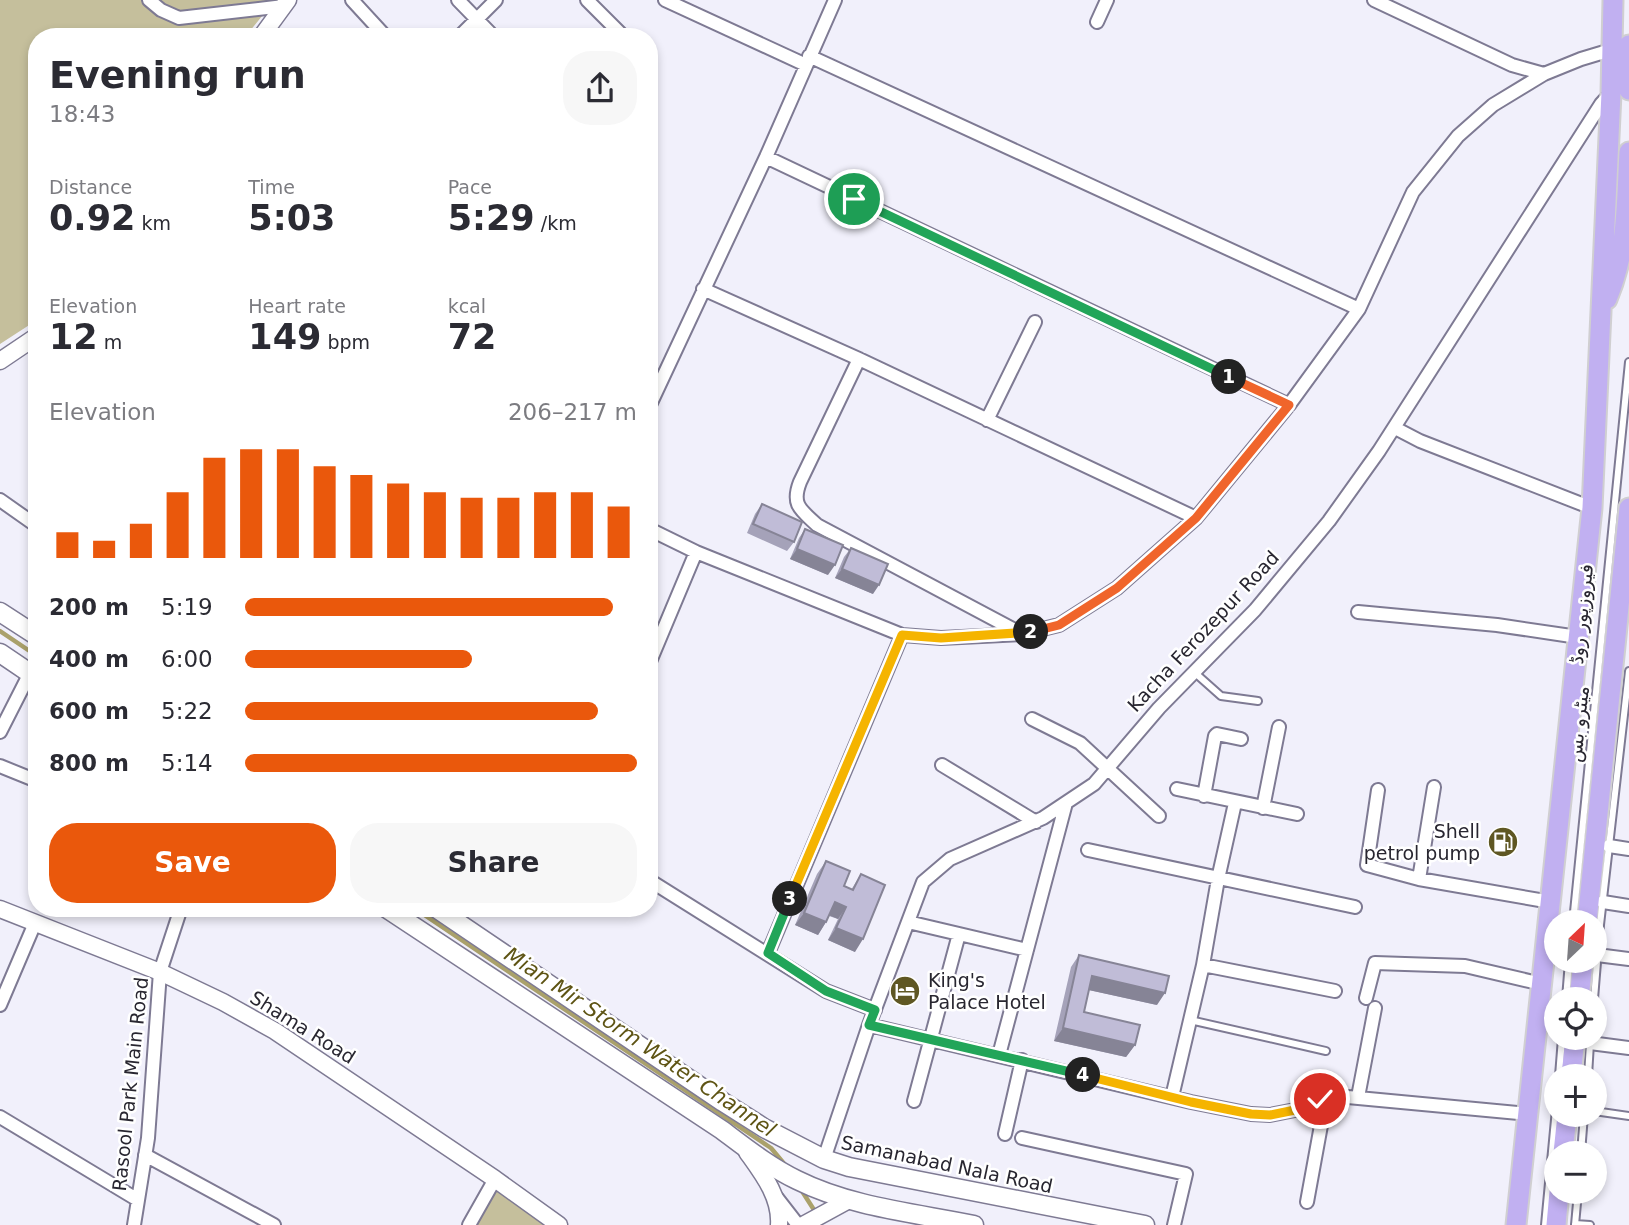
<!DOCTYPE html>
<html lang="en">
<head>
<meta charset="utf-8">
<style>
	:root { --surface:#fff; --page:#f7f7f7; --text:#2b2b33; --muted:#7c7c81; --accent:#ea580c }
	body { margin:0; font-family:"DejaVu Sans",Cairo,sans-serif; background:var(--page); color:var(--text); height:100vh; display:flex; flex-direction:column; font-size:26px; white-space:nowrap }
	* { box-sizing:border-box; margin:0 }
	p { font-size:23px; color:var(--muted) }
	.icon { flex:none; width:38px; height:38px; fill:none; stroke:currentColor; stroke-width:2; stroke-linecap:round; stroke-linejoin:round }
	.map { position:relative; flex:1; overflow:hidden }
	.sheet { position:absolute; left:28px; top:28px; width:630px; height:889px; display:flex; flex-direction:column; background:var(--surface); border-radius:28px; box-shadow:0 4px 10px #0003 }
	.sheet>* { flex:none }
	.needle { width:46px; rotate:25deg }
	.buttons { position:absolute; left:1544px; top:910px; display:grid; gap:14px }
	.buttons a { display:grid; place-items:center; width:63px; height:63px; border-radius:50%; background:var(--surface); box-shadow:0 4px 10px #0003; font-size:35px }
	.pin { position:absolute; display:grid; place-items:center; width:60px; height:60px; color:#fff; margin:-30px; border:4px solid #fff; border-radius:50%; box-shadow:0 2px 7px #0007 }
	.km { position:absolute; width:35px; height:35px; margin:-18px; border-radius:50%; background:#222; color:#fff; font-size:19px; line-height:35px; text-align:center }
	.round { display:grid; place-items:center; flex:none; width:74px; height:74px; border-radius:28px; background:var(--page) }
	.overview { display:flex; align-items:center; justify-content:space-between; height:119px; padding:0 21px }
	h1 { font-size:38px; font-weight:700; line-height:52px }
	.stats { display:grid; grid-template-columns:repeat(3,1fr); gap:10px; height:119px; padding:7px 21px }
	.stats div { display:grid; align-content:center }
	.stats b { font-size:35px; font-weight:700 }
	.stats small { font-size:19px; font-weight:400 }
	.stats p { font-size:19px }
	.chart { height:196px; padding:14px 21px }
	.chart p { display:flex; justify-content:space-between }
	.chart svg { width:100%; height:126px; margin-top:7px; stroke:var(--accent); stroke-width:6 }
	.button { display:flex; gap:14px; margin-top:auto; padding:14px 21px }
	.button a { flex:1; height:80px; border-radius:28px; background:var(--accent); color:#fff; font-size:28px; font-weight:700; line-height:80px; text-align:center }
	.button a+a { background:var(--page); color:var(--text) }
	ul { padding:0 21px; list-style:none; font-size:23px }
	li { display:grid; grid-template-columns:112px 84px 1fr; align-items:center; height:52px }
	li i { height:18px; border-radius:9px; background:var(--accent) }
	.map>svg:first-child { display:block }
	.green { fill:#c5bf9c }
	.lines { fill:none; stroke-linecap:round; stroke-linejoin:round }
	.stream { stroke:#aaa16b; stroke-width:4.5 }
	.service-casing { stroke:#7e7a93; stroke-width:10 }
	.minor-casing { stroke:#7e7a93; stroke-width:16 }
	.tertiary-casing { stroke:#7e7a93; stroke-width:19 }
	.secondary-casing { stroke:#7e7a93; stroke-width:21 }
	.primary-casing { stroke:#d0cfd1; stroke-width:23 }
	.service { stroke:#fff; stroke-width:6 }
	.minor { stroke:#fff; stroke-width:12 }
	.tertiary { stroke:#fff; stroke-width:16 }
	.secondary { stroke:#fff; stroke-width:18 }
	.primary { stroke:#c1b0f1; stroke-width:19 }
	.wall { fill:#a5a2b9 }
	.shaded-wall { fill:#868496 }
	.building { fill:#c0bcd7; stroke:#868496; stroke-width:2 }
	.split-1-casing { stroke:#fff; stroke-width:14 }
	.split-2-casing { stroke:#fff; stroke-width:14 }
	.split-3-casing { stroke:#fff; stroke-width:14 }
	.split-4-casing { stroke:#fff; stroke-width:14 }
	.split-5-casing { stroke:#fff; stroke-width:14 }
	.split-1 { stroke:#22a559; stroke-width:9 }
	.split-2 { stroke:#f0652b; stroke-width:9 }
	.split-3 { stroke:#f5b400; stroke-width:9 }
	.split-4 { stroke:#22a559; stroke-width:9 }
	.split-5 { stroke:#f5b400; stroke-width:9 }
	.labels { text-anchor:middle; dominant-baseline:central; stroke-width:5; stroke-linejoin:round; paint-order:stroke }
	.street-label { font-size:19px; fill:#282630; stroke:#fff }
	.poi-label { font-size:19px; fill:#282630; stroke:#fff; text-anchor:end }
	.water-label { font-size:21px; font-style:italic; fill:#5e5414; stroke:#fff }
</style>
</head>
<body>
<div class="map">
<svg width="1629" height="1225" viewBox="0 0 1629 1225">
	<rect width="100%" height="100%" fill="#f1f0fb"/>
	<path class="green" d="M0 0H275L245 37H37V320L0 344Z
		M495 1179 559 1225H469Z"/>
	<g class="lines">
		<path class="stream" d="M0 631 37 656
			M414 908 771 1148 786 1166
			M800 1188 816 1213"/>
		<g class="service-casing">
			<path id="service" d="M1194 672 1221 696 1258 701
				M1573 922 1629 362
				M1566 999 1569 961
				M1594 999 1600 925 1629 671
				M1190 1020 1326 1051
				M1559 1076 1562 1038
				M1588 1076 1590 1043
				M1594 1111 1629 1116
				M1581 1153 1584 1115
				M1575 1224 1590 1225
				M1545 1225 1556 1109
				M1575 1225 1578 1192"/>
		</g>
		<g class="minor-casing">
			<path id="minor" d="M149 0 161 10 179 18 284 6
				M352 0 386 37
				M458 0 494 37
				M587 0 624 37
				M665 0 806 65
				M1374 0 1512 65 1544 74
				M1097 22 1107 0
				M459 37 496 0
				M809 56 1359 309
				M766 157 1289 405
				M703 289 859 359 1196 518
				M859 359 800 482C791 505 801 510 817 525L1022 634
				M649 407 766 157 835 0
				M987 420 1035 322
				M1395 428 1420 441 1592 508
				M0 500 37 526
				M649 529 696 552 902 635 941 638 1022 634 1059 625 1117 588 1196 518 1289 405 1359 309 1413 192 1458 136 1493 105 1544 74 1581 59 1611 50
				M1358 612 1497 625 1578 637
				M649 664 696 552
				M1032 719 1080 743 1159 816
				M0 732 30 673
				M942 765 1036 822
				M0 766 37 781
				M1177 789 1297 814
				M1378 790 1367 865 1419 879 1551 902
				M1204 796 1215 736 1217 734 1241 739
				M1263 808 1279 727
				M1609 846 1629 849
				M1088 850 1355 907
				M1419 879 1434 787
				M649 880 826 991 875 1010
				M1603 902 1629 906
				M908 922 1027 950
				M768 953 902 635
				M1597 955 1629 959
				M1203 965 1335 991
				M1366 998 1375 963 1465 966 1542 984
				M0 1005 35 923
				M869 1025 1191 1102 1251 1114 1270 1115 1295 1110 1319 1099 1337 1096 1528 1114
				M1590 1043 1629 1048
				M999 1055 1066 803
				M1172 1097 1203 965 1218 879 1235 803
				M1358 1097 1375 1008
				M914 1101 959 934
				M0 1117 138 1200
				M1005 1134 1022 1060
				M1022 1138 1186 1174 1174 1225
				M145 1155 274 1225
				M824 1159 869 1025 923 882 950 859 1043 818 1094 784 1159 708 1255 610 1329 521 1379 451 1601 104 1611 93
				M777 1198 798 1225
				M1307 1202 1326 1098
				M134 1225 148 1138 160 972 181 908
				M469 1225 495 1179"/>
		</g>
		<g class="tertiary-casing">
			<path id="tertiary" d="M261 37 288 0
				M0 361 37 336
				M0 909 160 972 223 1002 275 1031 495 1179 559 1225
				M747 1152C762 1173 781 1197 779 1225
				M803 1225 849 1200"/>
		</g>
		<g class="secondary-casing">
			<path id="secondary" d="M0 612 37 636
				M0 653 37 678
				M386 908 722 1130C746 1148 770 1167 797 1180 851 1207 915 1213 974 1225
				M436 908 723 1102 764 1128 824 1159 849 1167 1145 1225"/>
		</g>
		<g class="primary-casing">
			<path id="primary" d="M1629 45 1627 73 1629 90
				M1607 299C1628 249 1626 205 1629 152
				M1587 922 1629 508
				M1579 999 1583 961
				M1571 1076 1575 1038
				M1563 1153 1567 1115
				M1516 1225 1592 508 1611 93 1613 0
				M1556 1225 1559 1192"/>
		</g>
		<use href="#service" class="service"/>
		<use href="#minor" class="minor"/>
		<use href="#tertiary" class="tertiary"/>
		<use href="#secondary" class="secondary"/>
		<use href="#primary" class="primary"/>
	</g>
	<path class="wall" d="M762 504 794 542 787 551 747 533 755 514Z
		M805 529 828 575 790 559 799 538Z
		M851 548 873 594 835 578 844 557Z
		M826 861 844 886 851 890 861 874 855 952 828 940 838 919 829 916 826 922 818 935 795 925 817 874Z
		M1079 955 1157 1005 1089 990 1084 1012 1135 1045 1126 1057 1054 1041 1071 967Z"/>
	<path class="shaded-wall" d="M797 549 835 565 828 575 790 559Z
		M842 569 879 585 873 594 835 578Z
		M835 902 846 907 838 919 826 914Z
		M804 913 826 922 818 935 795 925Z
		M836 928 863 939 855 952 828 940Z
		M1092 976 1165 993 1157 1005 1084 989Z
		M1063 1028 1135 1045 1126 1057 1054 1041Z"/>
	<path class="building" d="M762 504 802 522 794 542 753 524Z
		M805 529 843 545 835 565 797 549Z
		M851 548 888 564 879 585 842 569Z
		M826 861 850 871 844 886 853 890 861 874 885 885 863 939 836 928 846 907 835 902 826 922 804 913Z
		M1079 955 1169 976 1165 993 1092 976 1084 1012 1140 1025 1135 1045 1063 1028Z"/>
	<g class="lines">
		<g class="split-1-casing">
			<path id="split-1" d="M854 199 1229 377"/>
		</g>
		<g class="split-2-casing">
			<path id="split-2" d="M1031 632 1059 625 1117 588 1196 518 1289 405 1229 377"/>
		</g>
		<g class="split-3-casing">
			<path id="split-3" d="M790 899 902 635 941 638 1031 632"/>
		</g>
		<g class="split-4-casing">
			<path id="split-4" d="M790 899 768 953 826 991 875 1010 869 1025 1083 1075"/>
		</g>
		<g class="split-5-casing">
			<path id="split-5" d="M1083 1075 1191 1102 1251 1114 1270 1115 1295 1110 1320 1099"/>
		</g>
		<use href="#split-1" class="split-1"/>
		<use href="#split-2" class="split-2"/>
		<use href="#split-3" class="split-3"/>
		<use href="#split-4" class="split-4"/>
		<use href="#split-5" class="split-5"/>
	</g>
	<defs>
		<g id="fuel-disc" transform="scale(1.575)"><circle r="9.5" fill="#5f5723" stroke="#fff"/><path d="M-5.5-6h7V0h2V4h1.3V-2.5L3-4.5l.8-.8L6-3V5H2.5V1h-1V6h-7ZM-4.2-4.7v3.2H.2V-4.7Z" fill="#fff"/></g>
		<g id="hotel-disc" transform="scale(1.575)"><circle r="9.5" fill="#5f5723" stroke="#fff"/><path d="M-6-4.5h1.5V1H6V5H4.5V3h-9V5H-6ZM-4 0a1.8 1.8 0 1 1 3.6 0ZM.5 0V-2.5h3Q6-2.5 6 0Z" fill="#fff"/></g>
	</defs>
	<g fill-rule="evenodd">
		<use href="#fuel-disc" x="1503" y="842"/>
		<use href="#hotel-disc" x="905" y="991"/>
	</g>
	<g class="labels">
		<g class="street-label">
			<text transform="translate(1581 614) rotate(-84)">فیروزپور روڈ</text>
			<text transform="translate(1203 631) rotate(-47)">Kacha Ferozepur Road</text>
			<text transform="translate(1578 724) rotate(-84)">میٹرو بس</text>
			<text transform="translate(303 1027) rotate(32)">Shama Road</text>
			<text transform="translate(130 1084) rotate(-84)">Rasool Park Main Road</text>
			<text transform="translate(947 1164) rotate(12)">Samanabad Nala Road</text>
		</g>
		<g class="poi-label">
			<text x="1480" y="831">Shell<tspan x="1480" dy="22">petrol pump</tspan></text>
			<text x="928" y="980" text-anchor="start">King's<tspan x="928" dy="22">Palace Hotel</tspan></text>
		</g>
		<g class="water-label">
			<text transform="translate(640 1042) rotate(34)">Mian Mir Storm Water Channel</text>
		</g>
	</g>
</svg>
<div class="buttons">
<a><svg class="needle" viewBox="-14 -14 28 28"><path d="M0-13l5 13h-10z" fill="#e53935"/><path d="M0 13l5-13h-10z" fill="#7c7c81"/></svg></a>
<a><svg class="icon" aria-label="locate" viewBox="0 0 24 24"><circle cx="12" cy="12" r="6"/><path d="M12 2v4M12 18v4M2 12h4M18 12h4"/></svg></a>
<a>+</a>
<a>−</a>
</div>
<div class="pin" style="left:854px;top:199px;background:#1e9e55"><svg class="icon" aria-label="arrive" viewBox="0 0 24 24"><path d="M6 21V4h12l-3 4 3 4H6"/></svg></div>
<div class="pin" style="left:1320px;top:1099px;background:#d93025"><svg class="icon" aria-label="check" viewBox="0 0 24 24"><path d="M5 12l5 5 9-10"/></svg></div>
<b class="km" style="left:1229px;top:377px">1</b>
<b class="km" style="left:1031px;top:632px">2</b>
<b class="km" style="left:790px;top:899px">3</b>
<b class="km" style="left:1083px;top:1075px">4</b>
<section class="sheet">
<div class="overview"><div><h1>Evening run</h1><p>18:43</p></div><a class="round"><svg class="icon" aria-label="share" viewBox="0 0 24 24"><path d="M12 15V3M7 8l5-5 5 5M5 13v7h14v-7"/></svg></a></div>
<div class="stats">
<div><p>Distance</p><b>0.92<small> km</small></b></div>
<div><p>Time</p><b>5:03</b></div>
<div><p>Pace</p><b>5:29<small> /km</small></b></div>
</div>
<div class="stats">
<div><p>Elevation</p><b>12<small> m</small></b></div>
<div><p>Heart rate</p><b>149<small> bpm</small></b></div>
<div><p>kcal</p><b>72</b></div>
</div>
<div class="chart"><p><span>Elevation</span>206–217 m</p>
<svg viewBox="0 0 160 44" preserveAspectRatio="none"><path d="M5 44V35M15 44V38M25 44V32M35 44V21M45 44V9M55 44V6M65 44V6M75 44V12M85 44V15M95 44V18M105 44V21M115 44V23M125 44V23M135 44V21M145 44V21M155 44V26"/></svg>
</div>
<ul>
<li><b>200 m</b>5:19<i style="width:94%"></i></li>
<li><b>400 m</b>6:00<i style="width:58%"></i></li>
<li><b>600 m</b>5:22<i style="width:90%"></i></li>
<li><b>800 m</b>5:14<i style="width:100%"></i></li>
</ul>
<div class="button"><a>Save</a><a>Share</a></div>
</section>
</div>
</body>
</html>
